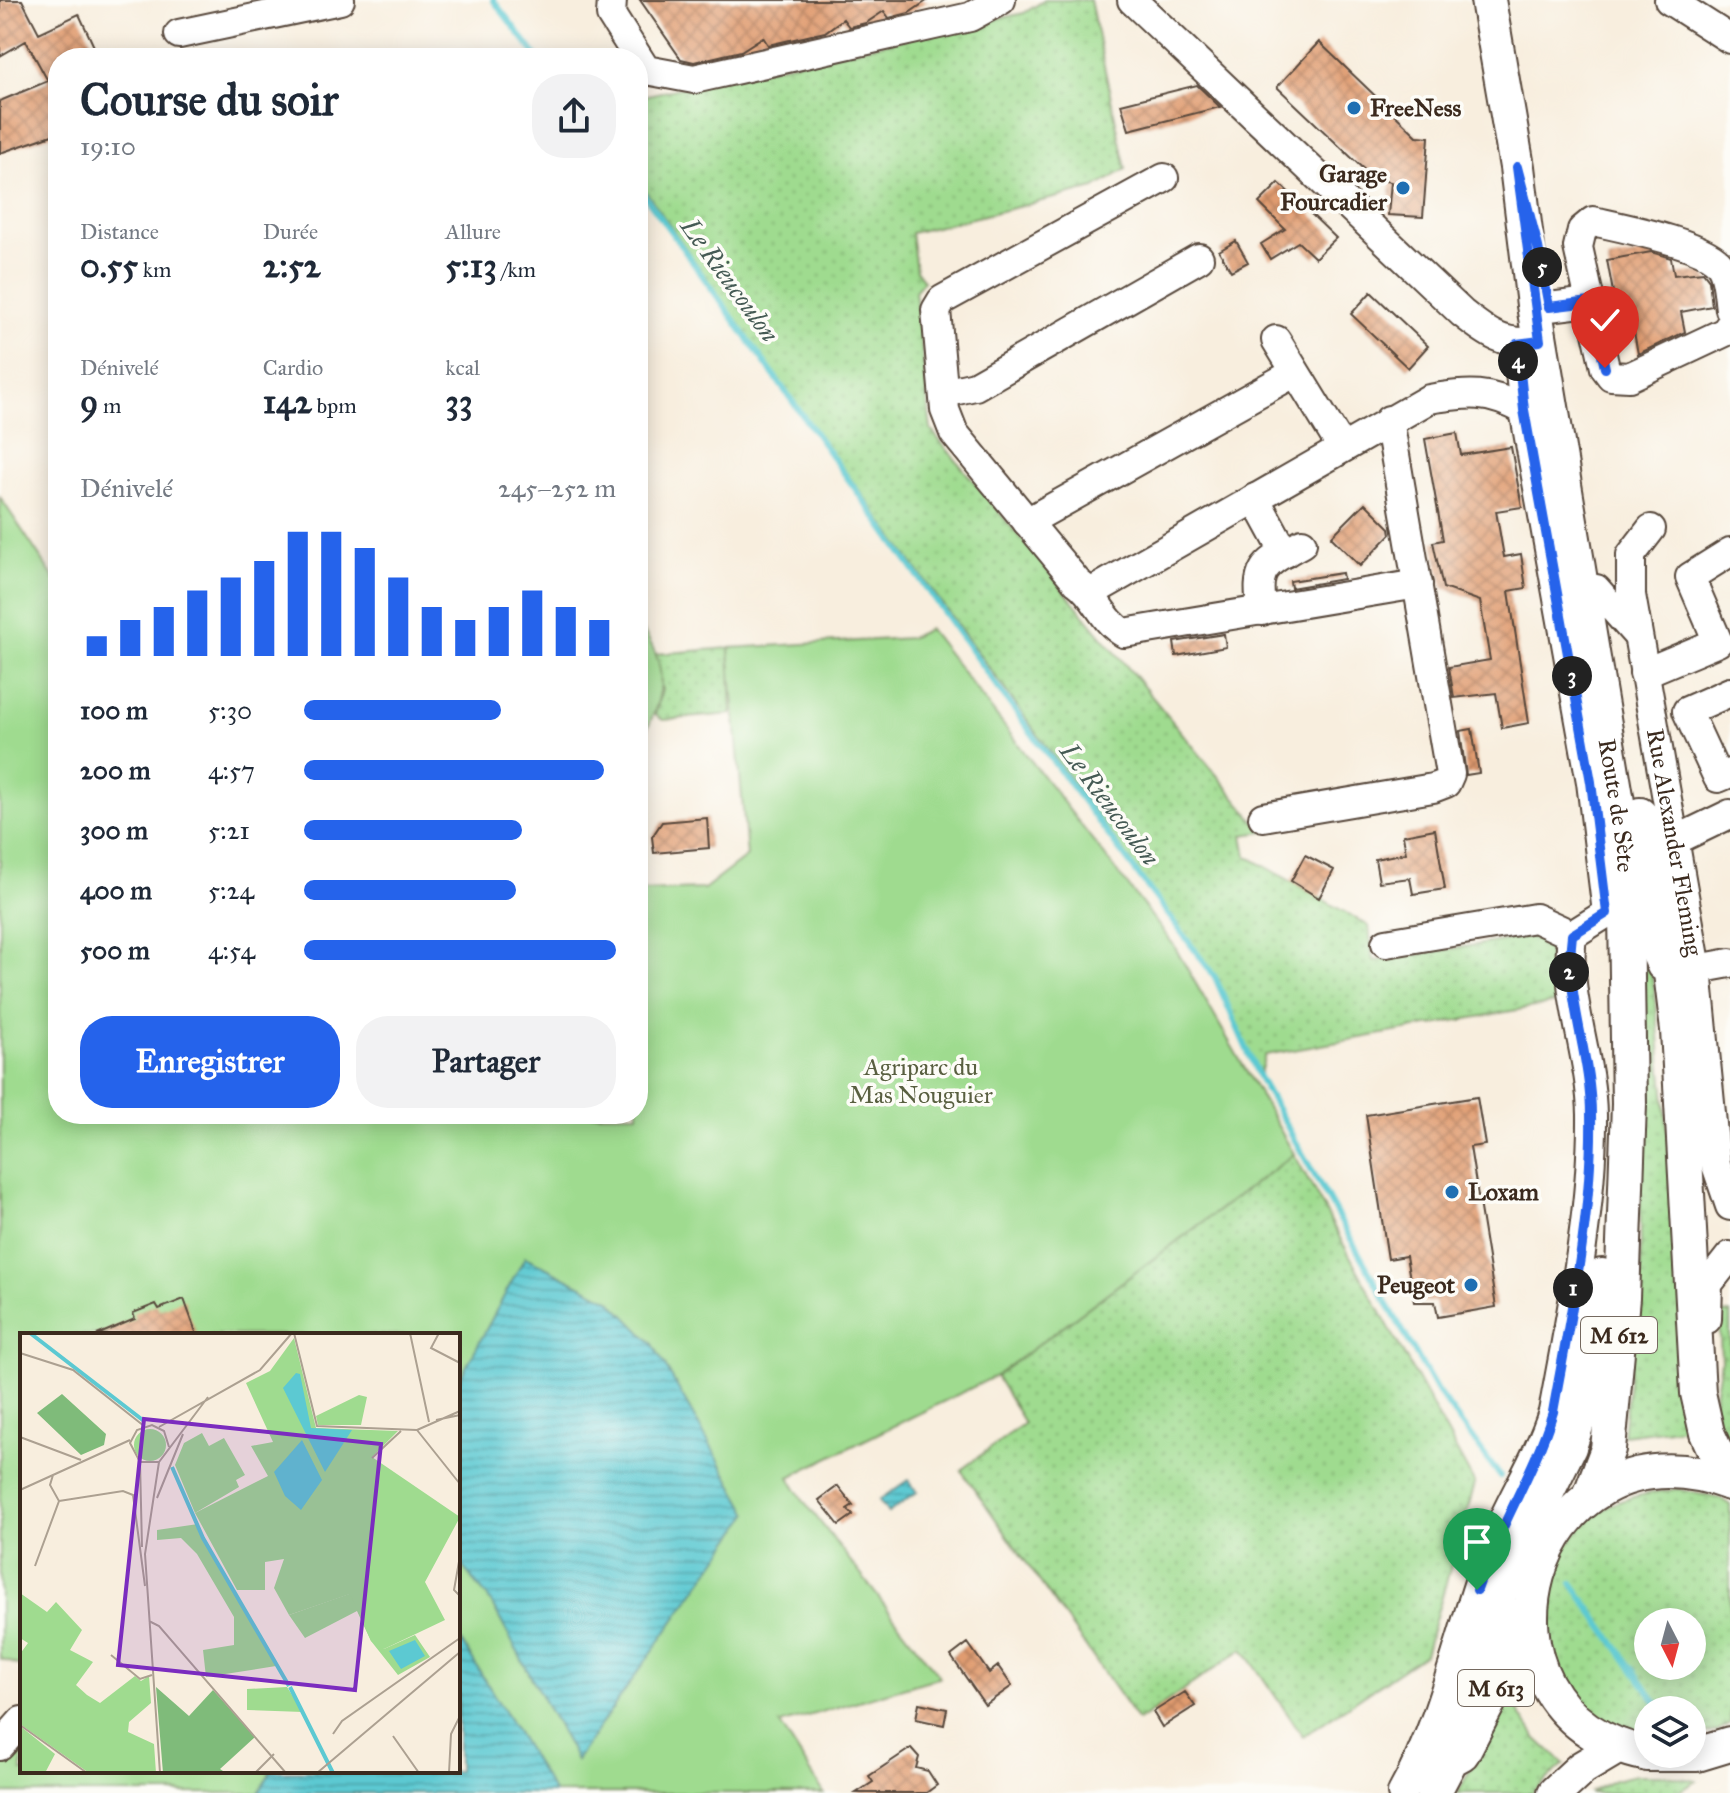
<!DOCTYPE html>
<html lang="fr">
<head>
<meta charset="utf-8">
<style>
	:root { --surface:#fff; --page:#f2f2f3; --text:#1f2937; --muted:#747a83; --accent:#2563eb }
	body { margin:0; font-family:"IM FELL Great Primer",serif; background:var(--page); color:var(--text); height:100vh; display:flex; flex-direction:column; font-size:30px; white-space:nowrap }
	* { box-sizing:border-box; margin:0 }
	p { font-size:26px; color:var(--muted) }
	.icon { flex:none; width:44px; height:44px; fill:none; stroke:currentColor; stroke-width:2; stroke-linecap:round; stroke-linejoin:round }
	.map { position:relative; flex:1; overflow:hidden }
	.drawer { position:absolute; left:48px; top:48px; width:600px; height:1076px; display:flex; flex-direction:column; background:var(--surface); border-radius:32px; box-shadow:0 4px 20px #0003 }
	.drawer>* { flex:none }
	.needle { width:52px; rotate:174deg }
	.controls { position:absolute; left:1634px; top:1608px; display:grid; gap:16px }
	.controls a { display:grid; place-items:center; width:72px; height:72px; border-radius:50%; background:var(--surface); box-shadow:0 4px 20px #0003; font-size:40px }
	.pin { position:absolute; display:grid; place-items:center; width:68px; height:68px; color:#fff; margin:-82px -34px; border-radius:50% 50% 50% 0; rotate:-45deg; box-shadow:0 0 8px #0007 }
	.pin .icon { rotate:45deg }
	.km { position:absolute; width:40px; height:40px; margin:-20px; border-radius:50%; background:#222; color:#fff; font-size:22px; line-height:40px; text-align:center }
	.round { display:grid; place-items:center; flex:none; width:84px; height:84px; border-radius:32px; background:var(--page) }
	.overview { display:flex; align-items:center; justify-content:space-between; height:136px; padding:0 32px }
	h1 { font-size:44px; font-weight:700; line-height:60px }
	.metrics { display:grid; grid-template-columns:repeat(3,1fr); gap:12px; height:136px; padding:8px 32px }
	.metrics div { display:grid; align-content:center }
	.metrics b { font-size:34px; font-weight:700 }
	.metrics small { font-size:22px; font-weight:400 }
	.metrics p { font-size:22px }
	.chart { height:224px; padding:16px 32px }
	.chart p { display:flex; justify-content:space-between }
	.chart svg { width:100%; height:144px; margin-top:8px; stroke:var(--accent); stroke-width:6 }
	.cta { display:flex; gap:16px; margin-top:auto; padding:16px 32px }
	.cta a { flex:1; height:92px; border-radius:32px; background:var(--accent); color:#fff; font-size:32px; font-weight:700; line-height:92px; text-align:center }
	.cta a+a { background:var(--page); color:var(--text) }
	ul { padding:0 32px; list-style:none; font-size:26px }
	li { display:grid; grid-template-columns:128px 96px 1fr; align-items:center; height:60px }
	li i { height:20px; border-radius:10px; background:var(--accent) }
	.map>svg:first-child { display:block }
	.grass { fill:url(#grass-dots); stroke:#6d8256; stroke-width:2; fill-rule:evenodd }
	.green { fill:#9fdb8f; stroke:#6d8256; stroke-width:2 }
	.water { fill:url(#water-rules); stroke:#4c7a78; stroke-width:2 }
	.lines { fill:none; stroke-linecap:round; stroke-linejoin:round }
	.stream { stroke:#5cc9d2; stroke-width:6 }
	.building { fill:url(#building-cross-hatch) }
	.minor-casing { stroke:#57473b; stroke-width:32 }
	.major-casing { stroke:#57473b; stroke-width:38 }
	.minor { stroke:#fff; stroke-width:28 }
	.major { stroke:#fff; stroke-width:34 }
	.route-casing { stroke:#fff; stroke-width:16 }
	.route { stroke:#2563eb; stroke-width:10 }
	.poi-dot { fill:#1f6fb2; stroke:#fdfcf7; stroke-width:3 }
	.labels { text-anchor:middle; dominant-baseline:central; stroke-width:7; stroke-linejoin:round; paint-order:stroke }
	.shield { fill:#fdfcf7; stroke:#75695f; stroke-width:2 }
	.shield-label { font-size:22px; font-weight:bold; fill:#3b2a1e }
	.poi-label { font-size:24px; font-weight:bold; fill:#3b2a1e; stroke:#fdfcf7; text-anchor:start }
	.street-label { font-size:24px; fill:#3b2a1e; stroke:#fdfcf7 }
	.park-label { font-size:24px; fill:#595f40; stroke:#fdfcf7 }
	.water-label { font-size:26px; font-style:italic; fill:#455a54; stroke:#fdfcf7 }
	.inset-river { fill:none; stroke:#5cc9d2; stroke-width:4 }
	.inset-road { fill:none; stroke:#aca091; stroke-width:2 }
	.view { fill:#7b2cbf; fill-opacity:0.15; stroke:#7b2cbf; stroke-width:4 }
	.inset-edge { fill:none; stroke:#3b2a1e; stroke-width:4 }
</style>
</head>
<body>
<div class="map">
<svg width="1730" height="1793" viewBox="0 0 1730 1793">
	<defs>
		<pattern id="grass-dots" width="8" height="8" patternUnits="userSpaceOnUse" patternTransform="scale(2)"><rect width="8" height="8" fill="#9fdb8f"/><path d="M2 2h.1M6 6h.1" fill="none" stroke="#8abc7b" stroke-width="1.8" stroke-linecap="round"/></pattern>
		<pattern id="water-rules" width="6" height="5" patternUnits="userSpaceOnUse" patternTransform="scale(2)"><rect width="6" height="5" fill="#5cc9d2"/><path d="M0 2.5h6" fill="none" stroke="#4da3aa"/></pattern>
		<pattern id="building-cross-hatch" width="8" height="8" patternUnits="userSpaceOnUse" patternTransform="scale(2)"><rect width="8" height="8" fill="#e09b6f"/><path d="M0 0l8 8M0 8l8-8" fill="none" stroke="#b77f5b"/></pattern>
	</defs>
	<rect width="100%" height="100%" fill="#fdfcf7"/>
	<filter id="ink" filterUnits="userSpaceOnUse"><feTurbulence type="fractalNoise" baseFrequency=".0125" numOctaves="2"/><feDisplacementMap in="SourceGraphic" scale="16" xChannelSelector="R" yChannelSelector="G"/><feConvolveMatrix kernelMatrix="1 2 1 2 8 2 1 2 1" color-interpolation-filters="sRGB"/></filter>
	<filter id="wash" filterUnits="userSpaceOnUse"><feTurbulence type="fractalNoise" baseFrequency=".006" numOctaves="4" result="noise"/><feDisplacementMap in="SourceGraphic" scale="32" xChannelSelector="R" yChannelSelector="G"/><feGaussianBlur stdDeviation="1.8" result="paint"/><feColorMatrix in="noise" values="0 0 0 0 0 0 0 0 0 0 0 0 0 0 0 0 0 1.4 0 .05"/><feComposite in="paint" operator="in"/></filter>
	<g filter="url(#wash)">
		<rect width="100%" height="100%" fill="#f8eede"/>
		<path class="grass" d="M1045 0H1090L1126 169 1095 188 911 233 916 270 924 281 915 291 931 430 1264 832 1243 835 1247 856 1369 926 1373 961 1547 934 1556 1003 1265 1055 1259 1077 1215 977 760 355 638 180V97L1024 13Z
			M729 648 732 714 663 720 655 715 662 690 656 654Z
			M1639 953 1649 960 1655 992 1694 1426 1623 1435 1641 1270Z
			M1294 1154 1475 1484 1425 1654 1303 1736 1243 1649 1138 1721 961 1470 1024 1423 996 1376Z
			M1730 1313V1464L1712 1413 1721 1361 1719 1314Z
			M1678 1489 1721 1499 1730 1505V1723L1717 1731 1692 1736V1710H1648V1736C1634 1731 1615 1727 1602 1719 1531 1673 1529 1563 1597 1514 1621 1496 1650 1493 1678 1489ZM1648 1622H1692V1666H1648Z
			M1508 1695 1535 1737 1564 1764 1532 1793H1458Z
			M1635 1775H1667L1696 1781 1676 1793H1589L1614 1780Z"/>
		<path class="green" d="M0 497 58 584V1114H638V891L704 889 747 856 729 648 910 638 929 629 1173 944 1294 1154 996 1376 789 1477 804 1501 940 1677 780 1724 824 1793H0V1761L22 1736V1771H458V1335H22V1667L0 1658Z
			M638 624C674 670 662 701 638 747Z"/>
		<path class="water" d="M525 1257 610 1300 653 1344 749 1514 576 1760 489 1599 458 1561V1382Z
			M908 1480 917 1492 888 1513 879 1500Z
			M458 1636 554 1793H259L271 1771H458Z"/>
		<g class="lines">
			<path class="stream" d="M493 0 538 58
				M638 186 1003 695 1215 977 1259 1077 1437 1391 1500 1476
				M1572 1583 1662 1710"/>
		</g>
		<g id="blocks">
			<path class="building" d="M0 0H22L39 33 79 14 96 51 58 58V133L0 153V101L48 81 26 41 0 56Z
				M640 0H928L909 13 889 18 884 11 866 23 849 27 843 19 825 32 768 45 763 37 741 51 694 62 681 59Z
				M1319 42 1417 136 1429 137 1423 217 1388 215 1391 182 1374 179 1277 87Z
				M1197 85 1220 107 1129 130 1121 104Z
				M1279 183 1336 238 1315 258 1298 242 1270 259 1261 244 1285 229 1259 203Z
				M1236 241 1248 262 1231 271 1219 251Z
				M1651 252 1671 258 1674 275 1703 272 1709 280 1712 306 1681 312 1685 332 1638 354 1632 321 1619 324 1607 260Z
				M1371 292 1428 346 1408 368 1351 314Z
				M1457 433 1461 455 1511 447 1522 507 1496 511 1504 557 1521 554 1526 588 1509 591 1529 723 1502 728 1496 693 1454 698 1449 667 1490 660 1480 601 1443 588 1433 542 1443 540 1425 439Z
				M1365 503 1390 528 1391 534 1360 566 1331 537Z
				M1342 573 1343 579 1291 588 1290 581Z
				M1224 634 1226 647 1176 656 1174 642Z
				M1472 729 1479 773 1466 775 1460 731Z
				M707 818 709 848 654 853 652 837 662 822Z
				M1435 829 1445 889 1413 894 1410 878 1379 882 1375 859 1406 853 1403 835Z
				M1305 855 1334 870 1319 898 1291 881Z
				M1477 1097 1485 1145 1470 1147 1496 1307 1438 1317 1435 1302H1414L1406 1256 1388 1259 1366 1115Z
				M184 1299 197 1335H97L135 1319 133 1313 156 1304 159 1309Z
				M838 1486 853 1505 847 1509 853 1515 839 1525 819 1500Z
				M968 1643 989 1673 998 1666 1012 1686 985 1705 951 1656Z
				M1185 1692 1195 1706 1162 1727 1153 1712Z
				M919 1703 947 1709 944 1725 916 1719Z
				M911 1748 919 1757 916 1768 928 1771 937 1785 926 1793H856L873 1782 869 1776Z"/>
		</g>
	</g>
	<g filter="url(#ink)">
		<use href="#blocks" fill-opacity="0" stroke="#57473b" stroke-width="2"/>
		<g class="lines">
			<g class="minor-casing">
				<g id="minor">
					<path d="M612 0 611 15 646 70 694 79 970 17 1001 0"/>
					<path d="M1132 0 1462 313C1486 332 1503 346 1535 341"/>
					<path d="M1669 0 1730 39"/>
					<path d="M179 34 340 0"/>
					<path d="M1164 178 942 300 936 310 945 410 954 433 1077 582C1096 595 1103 622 1124 633L1418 584"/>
					<path d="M1549 307 1590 302"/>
					<path d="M1730 309C1728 296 1728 277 1721 266 1708 244 1619 227 1593 221L1582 230 1578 247 1605 368 1611 376 1629 377 1725 332 1730 325"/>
					<path d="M1276 340 1342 448"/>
					<path d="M1517 344 1524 410 1591 782 1607 913"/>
					<path d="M944 393 975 386 1199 258"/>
					<path d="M1255 498 1285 553"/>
					<path d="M1027 522 1294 373"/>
					<path id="s1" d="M1651 529 1631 555V595L1697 969 1716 1165 1730 1206"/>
					<path d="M1596 589 1636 634"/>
					<path d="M1092 592 1429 399C1469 393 1487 390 1524 410"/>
					<path d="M1262 611C1254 566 1265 564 1302 543"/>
					<path d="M1644 673 1718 642 1690 577 1730 552"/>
					<path d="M1730 692 1687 711 1718 778 1730 773"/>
					<path d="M1263 817 1433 788 1446 783 1450 774 1389 420"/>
					<path d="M1674 841 1730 814"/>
					<path d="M1386 943 1535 918 1572 935"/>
					<path d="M1697 969 1730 963"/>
					<path d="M1707 1319 1708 1284 1730 1256"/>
					<path d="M0 1746 22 1721"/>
					<path d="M1402 1793C1446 1715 1460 1628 1492 1545 1510 1499 1538 1459 1553 1412 1570 1319 1593 1210 1592 1115 1591 1054 1564 995 1572 935L1607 913 1628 918 1647 933 1661 966"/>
				</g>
			</g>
			<g class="major-casing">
				<g id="major">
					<path id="s2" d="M1488 0 1517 167 1534 305 1625 850 1629 1104 1622 1298 1608 1449 1590 1496"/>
					<path d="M1640 815 1671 973 1678 1030 1698 1393 1707 1433 1730 1483"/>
					<path d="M1648 1754C1445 1713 1528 1408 1730 1483"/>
					<path d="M1648 1754H1697L1730 1744"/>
					<path d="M1451 1759 1450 1746 1480 1662 1514 1543 1545 1496 1569 1447 1582 1407 1602 1276"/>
					<path d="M1433 1793 1451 1759 1462 1753 1504 1672 1528 1611"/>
					<path d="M1555 1793 1582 1768 1619 1746"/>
				</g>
			</g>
			<use href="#minor" class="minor"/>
			<use href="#major" class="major"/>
		</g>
	</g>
	<g class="lines" filter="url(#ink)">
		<g class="route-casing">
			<path id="route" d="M1477 1590C1498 1528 1534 1473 1553 1412 1570 1317 1593 1212 1591 1115 1591 1054 1564 995 1572 935L1607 913 1591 782 1524 410 1517 344 1540 341 1517 167 1538 247 1549 307 1590 302 1605 368"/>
		</g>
		<use href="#route" class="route"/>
	</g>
	<g class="poi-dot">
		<circle cx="1354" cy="108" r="8"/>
		<circle cx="1403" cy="188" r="8"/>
		<circle cx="1452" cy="1192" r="8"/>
		<circle cx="1471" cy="1285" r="8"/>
	</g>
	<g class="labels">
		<g class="shield">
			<rect x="1581" y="1317" width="76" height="36" rx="6"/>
			<rect x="1458" y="1670" width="76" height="36" rx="6"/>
		</g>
		<g class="shield-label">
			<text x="1619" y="1335">M 612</text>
			<text x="1496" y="1688">M 613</text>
		</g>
		<g class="poi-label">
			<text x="1370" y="108">FreeNess</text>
			<text x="1387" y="174" text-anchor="end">Garage<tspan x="1387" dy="28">Fourcadier</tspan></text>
			<text x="1468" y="1192">Loxam</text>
			<text x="1455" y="1285" text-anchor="end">Peugeot</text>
		</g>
		<g class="street-label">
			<text stroke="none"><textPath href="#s2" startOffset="816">Route de Sète</textPath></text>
			<text stroke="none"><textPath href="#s1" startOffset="324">Rue Alexander Fleming</textPath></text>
		</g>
		<g class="park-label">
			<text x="921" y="1067">Agriparc du<tspan x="921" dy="28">Mas Nouguier</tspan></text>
		</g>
		<g class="water-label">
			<text transform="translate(730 280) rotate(54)">Le Rieucoulon</text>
			<text transform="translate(1110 804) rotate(53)">Le Rieucoulon</text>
		</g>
	</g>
	<g transform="translate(20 1333)">
		<rect width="440" height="440" fill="#f8eede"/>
		<path d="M339 62 347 64 341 92H298L296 83ZM114 112a16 16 0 1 1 32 0a16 16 0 1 1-32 0ZM182 100 189 113 204 105 225 142 216 147 219 154 175 180 155 132 164 110ZM178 191 183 205 256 333 186 344 183 317 214 312V284L177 221 161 205 137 207V197ZM317 233 364 316 395 302 410 324 378 342 351 308 337 278 285 305 269 282 329 261ZM0 260 27 279 36 269 62 297 50 317 73 329 56 352 67 362 80 370 115 343 121 348 129 343 131 370 109 389 108 399 134 411 136 440H69L0 391V321L8 310 0 305ZM267 354 283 379 227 377V356ZM0 393 35 421 25 440H0Z" fill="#9fdb8f"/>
		<path d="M42 61 86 101 84 112 61 122 17 80ZM136 354 169 383 193 357 235 404 200 436 206 440H143Z" fill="#7fbb7a"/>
		<path d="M274 5 296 95 378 98 352 124 440 184 405 249 425 287 364 316 351 308 330 261 269 282 254 255 264 226 245 229V257H217L175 180 248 143 231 113 253 109 226 50 250 38Z" fill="#9fdb8f"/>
		<path d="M276 40 280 41 291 95 332 97 305 139 263 55ZM282 107 302 147 281 177 265 163 254 139ZM395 307 405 323 381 336 369 318Z" fill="#5cc9d2"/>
		<path class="inset-river" d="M10 0 124 88M152 134 183 205 269 353M270 354 313 440"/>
		<path class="inset-road" d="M274 0 297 93 397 97M390 0 409 89M419 0 411 15 440 30M0 20 53 37 124 93M416 87 440 82M139 94 240 37 272 0M397 97 440 151M397 97 440 78M0 104 61 127M149 114 144 98 132 92 117 97 110 110 120 129H139L188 64M352 125 381 98M120 129 122 214M139 129 125 221 140 440M0 157 110 107M137 165 163 101M39 168 103 158 113 162 125 253M440 223 434 257 440 263M15 233 39 168 30 152 33 142M129 288 139 293 266 440M91 322 120 346 132 342M0 392 67 440M313 401 322 388 440 305M373 403 399 440M235 440 254 421M297 440 440 319M429 440 431 401 440 383"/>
		<path class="view" d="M124 86 361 111 335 357 98 332Z"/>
		<rect width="440" height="440" class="inset-edge"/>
	</g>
</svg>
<div class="controls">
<a><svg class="needle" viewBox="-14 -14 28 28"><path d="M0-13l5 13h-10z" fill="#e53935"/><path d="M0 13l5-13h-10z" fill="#747a83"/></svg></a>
<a><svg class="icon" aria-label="layers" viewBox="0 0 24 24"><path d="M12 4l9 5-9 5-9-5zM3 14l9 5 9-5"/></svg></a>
</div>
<div class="pin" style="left:1477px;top:1590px;background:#1e9e55"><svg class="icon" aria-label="arrive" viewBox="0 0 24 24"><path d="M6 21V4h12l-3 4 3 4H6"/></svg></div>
<div class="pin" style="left:1605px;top:368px;background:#d93025"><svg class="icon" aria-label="check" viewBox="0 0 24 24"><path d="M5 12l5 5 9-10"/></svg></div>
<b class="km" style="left:1573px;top:1288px">1</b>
<b class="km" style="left:1569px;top:972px">2</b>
<b class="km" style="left:1572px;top:676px">3</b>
<b class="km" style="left:1518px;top:361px">4</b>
<b class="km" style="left:1542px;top:267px">5</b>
<section class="drawer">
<div class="overview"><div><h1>Course du soir</h1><p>19:10</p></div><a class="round"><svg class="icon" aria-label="share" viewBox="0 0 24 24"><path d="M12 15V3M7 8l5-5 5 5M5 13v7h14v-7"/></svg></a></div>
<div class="metrics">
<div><p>Distance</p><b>0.55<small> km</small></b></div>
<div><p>Durée</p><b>2:52</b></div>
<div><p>Allure</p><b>5:13<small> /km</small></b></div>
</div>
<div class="metrics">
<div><p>Dénivelé</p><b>9<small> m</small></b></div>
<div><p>Cardio</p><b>142<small> bpm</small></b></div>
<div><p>kcal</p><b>33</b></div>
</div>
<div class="chart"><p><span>Dénivelé</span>245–252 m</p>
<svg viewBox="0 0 160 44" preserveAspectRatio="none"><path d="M5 44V38M15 44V33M25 44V29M35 44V24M45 44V20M55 44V15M65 44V6M75 44V6M85 44V11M95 44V20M105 44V29M115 44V33M125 44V29M135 44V24M145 44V29M155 44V33"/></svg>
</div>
<ul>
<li><b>100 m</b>5:30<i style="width:63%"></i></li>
<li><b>200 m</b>4:57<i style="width:96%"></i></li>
<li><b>300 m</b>5:21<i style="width:70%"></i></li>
<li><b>400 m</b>5:24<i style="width:68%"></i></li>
<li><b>500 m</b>4:54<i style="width:100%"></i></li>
</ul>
<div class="cta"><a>Enregistrer</a><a>Partager</a></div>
</section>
</div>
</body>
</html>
